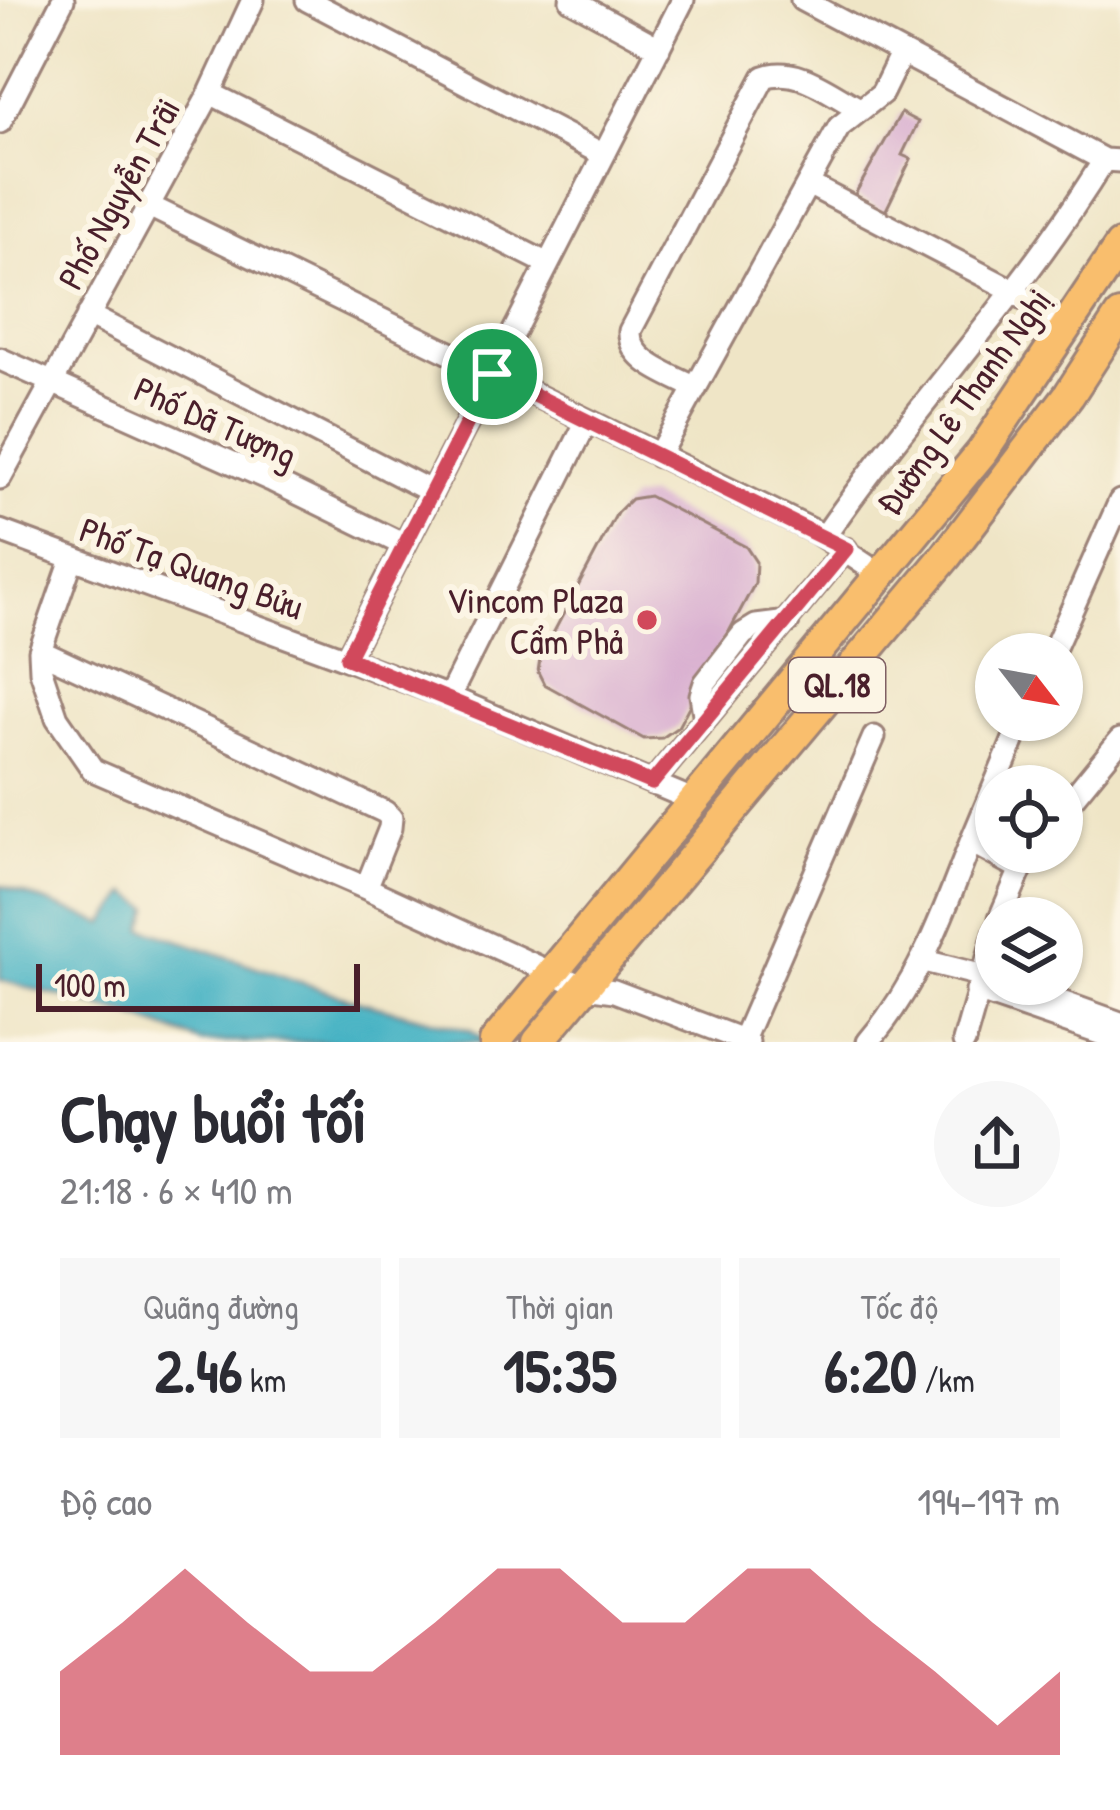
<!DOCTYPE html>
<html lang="vi">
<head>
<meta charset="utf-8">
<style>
	:root { --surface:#fff; --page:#f7f7f7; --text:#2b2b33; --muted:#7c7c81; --accent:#d1495b }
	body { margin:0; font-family:"Patrick Hand",sans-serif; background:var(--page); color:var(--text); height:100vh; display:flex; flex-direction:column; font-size:45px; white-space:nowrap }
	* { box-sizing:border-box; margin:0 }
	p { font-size:39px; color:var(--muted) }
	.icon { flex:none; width:66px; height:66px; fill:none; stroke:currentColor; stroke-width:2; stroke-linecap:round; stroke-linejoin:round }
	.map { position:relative; height:1042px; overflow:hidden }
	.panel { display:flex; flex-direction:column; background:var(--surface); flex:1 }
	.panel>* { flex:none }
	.needle { width:78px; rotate:121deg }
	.fabs { position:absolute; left:975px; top:633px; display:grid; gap:24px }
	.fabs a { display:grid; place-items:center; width:108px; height:108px; border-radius:50%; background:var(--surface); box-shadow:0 3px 9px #0004; font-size:60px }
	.scale { position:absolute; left:36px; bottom:30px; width:324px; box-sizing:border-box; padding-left:12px; border:6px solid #4a1f2b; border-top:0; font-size:33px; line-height:42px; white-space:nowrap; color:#4a1f2b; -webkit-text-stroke:9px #fcf5e5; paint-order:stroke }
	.pin { position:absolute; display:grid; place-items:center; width:102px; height:102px; color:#fff; margin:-51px; border:6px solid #fff; border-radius:50%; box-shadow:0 3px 12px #0007 }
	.round { display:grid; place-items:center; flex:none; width:126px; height:126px; border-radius:63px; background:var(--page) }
	.summary { display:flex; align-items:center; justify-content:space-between; height:204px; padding:0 60px }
	h1 { font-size:66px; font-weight:700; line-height:90px }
	.stats { display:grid; grid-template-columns:repeat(3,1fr); gap:18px; height:204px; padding:12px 60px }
	.stats div { display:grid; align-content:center; border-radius:0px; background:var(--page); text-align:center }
	.stats b { font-size:60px; font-weight:700 }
	.stats small { font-size:33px; font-weight:400 }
	.stats p { font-size:33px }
	.chart { height:336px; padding:24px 60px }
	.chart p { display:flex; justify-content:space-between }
	.chart svg { width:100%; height:216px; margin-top:12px; fill:var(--accent); opacity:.7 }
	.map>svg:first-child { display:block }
	.water { fill:#47b3c4; stroke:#486978; stroke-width:3 }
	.building { fill:#d7abcf }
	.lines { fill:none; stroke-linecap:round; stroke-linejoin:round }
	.minor-casing { stroke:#9c8278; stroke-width:27 }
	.highway-casing { stroke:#9c8278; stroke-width:36 }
	.minor { stroke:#fff; stroke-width:21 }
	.highway { stroke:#f9be6d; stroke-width:30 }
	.route-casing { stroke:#fff; stroke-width:24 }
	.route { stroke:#d1495b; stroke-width:15 }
	.poi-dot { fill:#d1495b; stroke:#fcf5e5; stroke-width:4.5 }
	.labels { text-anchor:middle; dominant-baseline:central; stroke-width:12; stroke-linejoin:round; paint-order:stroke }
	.shield { fill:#fcf5e5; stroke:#7f5f63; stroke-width:3 }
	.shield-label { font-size:33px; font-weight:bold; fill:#4a1f2b }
	.street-label { font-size:36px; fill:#4a1f2b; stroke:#fcf5e5 }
	.poi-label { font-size:36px; fill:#4a1f2b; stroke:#fcf5e5; text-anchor:end }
</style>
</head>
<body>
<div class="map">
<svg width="1120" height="1042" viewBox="0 0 1120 1042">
	<rect width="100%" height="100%" fill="#fcf5e5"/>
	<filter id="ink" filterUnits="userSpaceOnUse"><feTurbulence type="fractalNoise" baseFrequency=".00833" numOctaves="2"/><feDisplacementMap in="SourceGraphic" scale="24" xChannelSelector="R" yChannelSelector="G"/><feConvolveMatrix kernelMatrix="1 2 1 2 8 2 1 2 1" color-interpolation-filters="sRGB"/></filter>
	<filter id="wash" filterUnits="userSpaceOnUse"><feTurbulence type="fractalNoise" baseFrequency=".004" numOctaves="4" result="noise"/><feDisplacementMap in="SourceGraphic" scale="48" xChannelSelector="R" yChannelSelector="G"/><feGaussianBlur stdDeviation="2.7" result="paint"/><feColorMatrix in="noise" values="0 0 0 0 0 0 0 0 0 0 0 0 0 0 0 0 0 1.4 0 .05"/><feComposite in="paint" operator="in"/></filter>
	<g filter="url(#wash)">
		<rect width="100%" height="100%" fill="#efe5c6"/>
		<path class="water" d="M0 885 105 924 128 893 150 908 143 928 353 1000 470 1030 488 1042H202L129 1015 0 980Z"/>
		<g id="blocks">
			<path class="building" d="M901 113 918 122 902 155 911 159 885 212 854 196Z
				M649 496 746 547 756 562 755 583 678 727 662 738 644 739 544 684 538 672 540 658 617 513 631 499Z"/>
		</g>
	</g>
	<g filter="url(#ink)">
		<use href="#blocks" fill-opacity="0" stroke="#9c8278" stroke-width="3"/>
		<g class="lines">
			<g class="minor-casing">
				<path id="minor" d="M307 0 604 155
					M571 0 659 48
					M802 0 1104 160 1120 161
					M210 93 548 264
					M0 122 63 0
					M808 184 1012 290 1068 328
					M149 206 816 532 881 575
					M88 315 432 492
					M0 359 273 481 404 545
					M696 388C672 375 628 362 630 331L764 77C797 65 829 93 858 108
					M658 456 839 127 882 93 901 54
					M0 478 210 93 253 0
					M0 531 449 697 695 801
					M824 537C913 408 1022 294 1104 160
					M72 559 40 651 41 671 57 718 93 770 366 888 554 974 585 987 614 991 748 1042
					M40 651 385 812 391 818 390 828 366 888
					M1052 654 1120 501
					M347 658 683 0
					M449 697 587 421
					M705 720 701 695 705 683 743 634 756 626 788 622
					M652 783 846 549
					M1062 811 1120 740
					M1021 869 971 842 1022 720
					M1000 918 1021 869 1033 852
					M924 961 996 979
					M1011 984 1120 1023
					M977 991 1120 1040
					M743 1040 874 737
					M868 1042C919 983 943 914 971 842
					M964 1042 996 930"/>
			</g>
			<g class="highway-casing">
				<path id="highway" d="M495 1042 982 452 1120 246
					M538 1042 946 556 1069 395 1120 316"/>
			</g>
			<use href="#minor" class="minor"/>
			<use href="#highway" class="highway"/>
		</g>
	</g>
	<g class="lines" filter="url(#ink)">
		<g class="route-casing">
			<path id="route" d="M492 374 846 549 652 783 347 658Z"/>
		</g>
		<use href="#route" class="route"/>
	</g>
	<circle class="poi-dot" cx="647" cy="620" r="12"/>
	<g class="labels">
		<rect class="shield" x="789" y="658" width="96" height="54" rx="9"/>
		<g class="shield-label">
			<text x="837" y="685">QL.18</text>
		</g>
		<g class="street-label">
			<text transform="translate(118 193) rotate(-61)">Phố Nguyễn Trãi</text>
			<text transform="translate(963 401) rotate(-54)">Đường Lê Thanh Nghị</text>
			<text transform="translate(216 421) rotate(24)">Phố Dã Tượng</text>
			<text transform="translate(192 567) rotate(20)">Phố Tạ Quang Bửu</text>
		</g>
		<g class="poi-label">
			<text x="623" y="599">Vincom Plaza<tspan x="623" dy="41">Cẩm Phả</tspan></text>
		</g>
	</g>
</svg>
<div class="fabs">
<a><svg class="needle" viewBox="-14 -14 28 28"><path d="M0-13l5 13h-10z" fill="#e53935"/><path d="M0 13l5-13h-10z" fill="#7c7c81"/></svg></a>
<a><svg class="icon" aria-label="locate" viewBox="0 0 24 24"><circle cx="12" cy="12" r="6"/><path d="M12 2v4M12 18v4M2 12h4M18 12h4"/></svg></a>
<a><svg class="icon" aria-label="layers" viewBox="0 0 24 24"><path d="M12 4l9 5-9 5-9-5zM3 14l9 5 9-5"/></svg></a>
</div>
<div class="scale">100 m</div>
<div class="pin" style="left:492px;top:374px;background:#1e9e55"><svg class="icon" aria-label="arrive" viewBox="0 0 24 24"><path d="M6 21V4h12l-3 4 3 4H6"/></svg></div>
</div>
<section class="panel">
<div class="summary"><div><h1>Chạy buổi tối</h1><p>21:18 · 6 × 410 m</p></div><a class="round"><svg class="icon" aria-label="share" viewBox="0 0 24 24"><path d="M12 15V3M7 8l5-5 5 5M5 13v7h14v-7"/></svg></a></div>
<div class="stats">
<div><p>Quãng đường</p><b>2.46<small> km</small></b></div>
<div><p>Thời gian</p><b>15:35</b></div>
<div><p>Tốc độ</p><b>6:20<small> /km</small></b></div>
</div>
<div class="chart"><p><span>Độ cao</span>194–197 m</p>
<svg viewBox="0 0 160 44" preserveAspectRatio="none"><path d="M0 44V27L10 17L20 6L30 17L40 27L50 27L60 17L70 6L80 6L90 17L100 17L110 6L120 6L130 17L140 27L150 38L160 27V44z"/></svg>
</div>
</section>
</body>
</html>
